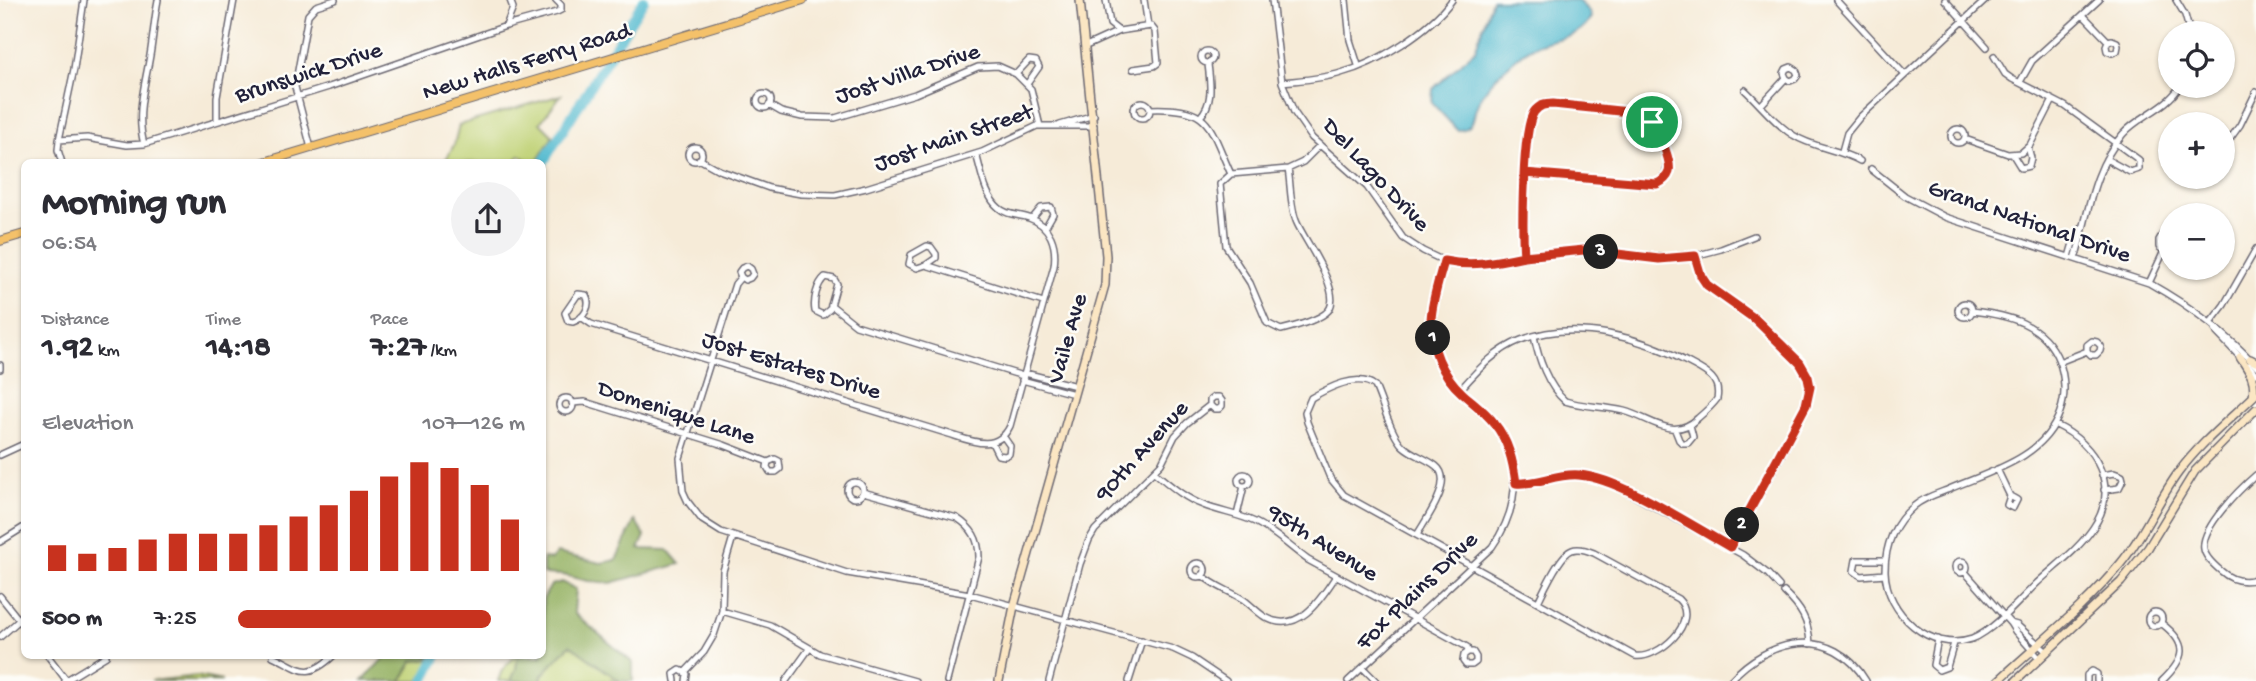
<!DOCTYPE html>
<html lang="en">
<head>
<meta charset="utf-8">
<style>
	:root { --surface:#fff; --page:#f2f2f3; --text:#2b2b33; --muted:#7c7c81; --accent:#c8321e }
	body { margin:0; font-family:"Gochi Hand",sans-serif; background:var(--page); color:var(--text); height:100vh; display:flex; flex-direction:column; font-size:26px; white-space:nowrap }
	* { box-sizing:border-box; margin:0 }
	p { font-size:23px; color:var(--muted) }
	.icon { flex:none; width:38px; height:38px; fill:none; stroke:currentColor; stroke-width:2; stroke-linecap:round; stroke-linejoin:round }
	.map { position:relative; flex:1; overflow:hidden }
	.side { position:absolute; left:21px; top:159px; width:525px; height:500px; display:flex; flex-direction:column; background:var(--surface); border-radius:10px; box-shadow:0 2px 5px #0004 }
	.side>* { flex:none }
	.buttons { position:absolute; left:2158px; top:21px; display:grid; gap:14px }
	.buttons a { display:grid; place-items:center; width:77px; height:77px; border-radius:50%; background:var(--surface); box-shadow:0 2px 5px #0004; font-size:35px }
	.pin { position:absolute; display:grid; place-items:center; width:60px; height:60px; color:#fff; margin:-30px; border:4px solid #fff; border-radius:50%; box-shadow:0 2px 7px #0007 }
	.km { position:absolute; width:35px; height:35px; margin:-18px; border-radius:50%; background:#222; color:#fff; font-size:19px; line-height:35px; text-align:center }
	.round { display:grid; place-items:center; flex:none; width:74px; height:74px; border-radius:37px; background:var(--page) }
	.headline { display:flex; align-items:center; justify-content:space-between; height:119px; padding:0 21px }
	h1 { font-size:38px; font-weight:800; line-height:52px }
	.metrics { display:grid; grid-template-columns:repeat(3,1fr); gap:10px; height:119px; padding:7px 21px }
	.metrics div { display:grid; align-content:center }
	.metrics b { font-size:30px; font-weight:800 }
	.metrics small { font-size:19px; font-weight:400 }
	.metrics p { font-size:19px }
	.chart { height:196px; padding:14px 21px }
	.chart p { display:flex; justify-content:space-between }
	.chart svg { width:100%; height:126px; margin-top:7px; stroke:var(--accent); stroke-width:6 }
	ul { padding:0 21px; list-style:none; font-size:23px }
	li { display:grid; grid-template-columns:112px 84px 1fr; align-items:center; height:52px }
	li i { height:18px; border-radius:9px; background:var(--accent) }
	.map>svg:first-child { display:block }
	.green { fill:#bfd174; stroke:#707a58; stroke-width:2 }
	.forest { fill:#97b366; stroke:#5c6a50; stroke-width:2 }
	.water { fill:#51b9cf; stroke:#3a6e85; stroke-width:2 }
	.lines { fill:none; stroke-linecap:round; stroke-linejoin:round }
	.river { stroke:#51b9cf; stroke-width:10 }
	.minor-casing { stroke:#6c6872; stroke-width:8 }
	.secondary-casing { stroke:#6c6872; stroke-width:10 }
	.primary-casing { stroke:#6c6872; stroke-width:10 }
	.minor { stroke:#fff; stroke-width:5 }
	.secondary { stroke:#fbe6c3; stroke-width:7 }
	.primary { stroke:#f4c16a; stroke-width:8 }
	.route-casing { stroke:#fff; stroke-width:14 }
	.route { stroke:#c8321e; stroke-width:9 }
	.labels { text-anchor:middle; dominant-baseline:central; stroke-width:5; stroke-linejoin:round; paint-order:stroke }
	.street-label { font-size:24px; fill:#22223b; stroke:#fdfcf7 }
</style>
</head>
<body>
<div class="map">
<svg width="2256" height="681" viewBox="0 0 2256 681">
	<rect width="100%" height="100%" fill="#fdfcf7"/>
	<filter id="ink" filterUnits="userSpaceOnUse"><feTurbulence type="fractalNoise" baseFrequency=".0143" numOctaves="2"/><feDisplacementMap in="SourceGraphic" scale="14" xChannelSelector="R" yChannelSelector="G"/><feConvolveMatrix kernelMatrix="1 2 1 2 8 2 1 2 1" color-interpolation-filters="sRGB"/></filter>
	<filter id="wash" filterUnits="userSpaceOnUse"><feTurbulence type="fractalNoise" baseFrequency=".00686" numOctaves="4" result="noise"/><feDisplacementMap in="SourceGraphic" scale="28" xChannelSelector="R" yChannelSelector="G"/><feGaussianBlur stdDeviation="1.57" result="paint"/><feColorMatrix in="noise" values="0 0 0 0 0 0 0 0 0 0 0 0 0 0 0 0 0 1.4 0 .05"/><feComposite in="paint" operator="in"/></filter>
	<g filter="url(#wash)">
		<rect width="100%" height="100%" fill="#f6ebd8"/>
		<path class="green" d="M561 95 540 123 553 136 536 163H531L520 155 514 163H444L454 145 459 125Z
			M570 645 620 681H541L542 675Z
			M429 656H435L419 681H401L413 661 428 659Z
			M515 656H518L516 669 511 681H498L502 670Z
			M197 676 222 681H151Z"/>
		<path class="forest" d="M635 520 645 536 639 549 668 550 680 564 611 583 588 581 563 575 543 574V558L551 560 557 553 601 563 616 560Z
			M562 582 576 589 574 613 633 663V681H620L570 645 542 675 541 681H511L516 669 518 656H542L543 599 551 585Z
			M386 656H429V659L413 661 401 681H362Z"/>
		<path class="water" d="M1492 0H1577L1588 10 1591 17C1579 40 1556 36 1535 46 1526 50 1516 58 1509 65 1495 77 1482 91 1476 108 1474 113 1474 120 1471 124 1468 129 1463 130 1457 130L1432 103 1433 89 1475 50Z"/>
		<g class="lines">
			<path class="river" d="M542 164 644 0
				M424 681 437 656"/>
		</g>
	</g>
	<g filter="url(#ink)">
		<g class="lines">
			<g class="minor-casing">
				<path id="minor" d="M1106 0 1110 24 1119 31
					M1144 0 1148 26
					M1272 0 1282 82 1294 112 1312 138 1367 187 1403 238 1423 251 1444 261 1467 265 1564 251 1683 259 1721 249 1754 236
					M1346 0 1350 40 1358 65
					M1836 0 1904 74
					M1945 0 1987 47
					M2176 0 2185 15 2190 33
					M2083 15 2108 41 2112 40 2117 42 2118 46 2117 51 2112 53 2107 51 2106 46 2108 41
					M506 26 513 8 510 0
					M1086 46 1119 31 1151 26 1155 31 1158 63 1154 66 1133 69
					M1201 57a6 6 0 1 1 12 0a6 6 0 1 1-12 0Z
					M1994 56 2005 74 2012 79 2065 106 2139 160V169L2130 172 2106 159
					M1016 74 1029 60 1036 61 1039 67 1027 84
					M1282 82C1301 80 1322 79 1341 73 1378 63 1429 31 1452 0
					M2020 82 2032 61 2099 0
					M1745 90C1761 105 1775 124 1793 135 1813 148 1839 149 1860 161
					M757 101a7 7 0 1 1 14 0a7 7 0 1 1-14 0Z
					M1134 110a8 8 0 1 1 16 0a8 8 0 1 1-16 0Z
					M769 105 781 112 802 117 835 118 915 94 978 67 998 66 1016 74 1031 89 1040 126
					M1761 105 1786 78 1784 73 1786 69 1791 67 1796 70 1798 75 1795 79 1790 81 1786 78
					M1150 109C1212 107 1208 124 1231 174
					M1200 117C1214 102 1210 83 1208 64
					M217 121V97L234 0
					M1060 125 1094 115
					M1951 136a7 7 0 1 1 14 0a7 7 0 1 1-14 0Z
					M1965 139 2008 154 2021 153 2030 145 2053 100
					M59 140 87 138 127 145 144 144 329 87 506 26 557 12 561 10V5L556 0
					M144 144C136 115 144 89 149 61 153 41 154 20 158 0
					M688 154a7 7 0 1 1 14 0a7 7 0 1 1-14 0Z
					M311 148 295 87 308 15 316 6 335 0
					M2222 150 2240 125 2256 92
					M1842 151 1847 133 1860 117 1986 0
					M2013 155 2021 168 2029 166 2031 158 2028 147
					M699 159 719 170 769 188 801 194 835 195 866 188 982 152 1037 126H1094
					M62 163 58 150 59 140 74 69 84 0
					M1288 169C1291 186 1290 208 1297 223 1305 241 1340 288 1330 308 1325 319 1293 327 1281 330L1267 323 1250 283 1226 246 1220 184 1231 174 1288 169 1303 162 1320 145
					M1871 169 1905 196 1945 217 2149 283C2190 306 2225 331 2256 366
					M1032 219 1041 208 1051 207 1053 214 1045 228
					M2164 251 2159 247V240L2162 235H2170
					M1524 256C1523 232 1522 129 1534 112 1539 105 1545 104 1553 104L1645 115C1661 127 1684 181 1649 185L1526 173
					M1695 256C1701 286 1715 291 1738 307 1758 320 1806 360 1809 384 1813 409 1745 518 1730 547
					M2069 257 2073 243 2081 229
					M2075 259C2088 217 2092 169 2123 134 2140 115 2166 109 2180 86
					M926 265 936 258V254L931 247 927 246 911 255 909 264 917 268 926 265 1043 302
					M741 277 745 280 750 278 753 274 751 269 747 266 742 268 739 272 741 277 735 284 680 458 683 491 688 502 702 520 721 532 847 573 970 594 1173 649 1192 658 1226 681
					M825 277 834 279 837 284 830 309 823 315 815 311C813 300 817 284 825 277Z
					M2149 283 2164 251
					M578 294 586 295C592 306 584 318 573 322L568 321 565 313Z
					M1958 310a7 7 0 1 1 14 0a7 7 0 1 1-14 0Z
					M831 305 856 325 1023 376
					M1972 311C2008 315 2044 323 2059 361 2065 377 2066 396 2060 412 2044 459 1988 472 1947 490 1936 494 1923 498 1914 506 1894 523 1885 545 1885 571 1886 614 1931 653 1972 639 1993 631 2020 600 2036 584 2055 566 2078 550 2093 528 2121 487 2096 444 2056 425
					M581 317 591 324 949 434C971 441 997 453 1010 426L1054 266C1057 246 1051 225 1029 218 1019 214 1008 216 999 208 984 195 982 173 976 154
					M2211 322 2224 305 2256 249
					M2214 326 2217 333 2241 358
					M2059 362 2087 351V345L2092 341 2097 342 2101 346 2100 351 2096 355H2091L2087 351
					M0 365V369
					M2248 365 2256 374
					M1025 373 1076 386
					M1022 380 1074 394
					M1459 391C1477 371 1495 350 1521 340 1576 319 1642 337 1691 364 1706 372 1721 379 1717 399 1712 406 1705 412 1698 418 1673 442 1651 418 1624 411 1604 406 1584 407 1565 401 1548 386 1538 358 1534 336
					M559 405a7 7 0 1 1 14 0a7 7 0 1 1-14 0Z
					M572 403 585 402 724 445 768 462 775 459 779 461 780 469 776 472H770L767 467 768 462
					M1675 430 1679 440 1682 443H1688L1693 437 1690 425
					M992 443 998 455 1005 456 1009 454 1010 446 1003 436
					M0 455 24 444
					M1997 469 2010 496 2017 500 2013 508 2007 505 2010 496
					M1154 472C1170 485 1184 498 1203 505 1220 512 1238 514 1255 522 1275 532 1290 547 1308 560L1467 647 1468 652H1473L1476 657V662L1472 665H1466L1463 661 1464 655 1468 652
					M1238 480a6 6 0 1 1 12 0a6 6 0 1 1-12 0Z
					M2102 475 2114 473 2122 476 2123 480 2119 488 2104 490
					M2256 475C2241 488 2200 528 2204 549 2205 557 2215 566 2221 571 2231 580 2243 583 2256 579
					M847 490a8 8 0 1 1 16 0a8 8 0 1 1-16 0Z
					M1515 483C1528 484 1538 481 1550 478 1569 473 1589 474 1607 481L1743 555 1768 574 1779 586
					M863 492 957 518C972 528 979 539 979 557L947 681
					M1237 515 1244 486
					M1417 535C1426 519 1455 481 1436 466 1426 458 1413 455 1403 446 1391 435 1382 401 1375 386 1358 372 1328 388 1311 398L1305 412 1307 422 1330 478 1344 495 1635 656C1657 660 1702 622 1678 599L1594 553C1587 550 1579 547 1572 550 1560 554 1544 590 1538 602
					M0 542 24 527
					M1955 567a6 6 0 1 1 12 0a6 6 0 1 1-12 0Z
					M1191 570a7 7 0 1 1 14 0a7 7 0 1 1-14 0Z
					M1965 572 2010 623 2017 625 2047 652
					M1885 574 1861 576 1854 571 1856 560H1885
					M1202 575C1214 586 1230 591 1244 600 1251 605 1257 612 1265 617 1298 636 1321 599 1336 576
					M1784 592C1801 608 1809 621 1810 644
					M0 596 24 626
					M722 611 770 625 820 654 915 681
					M2148 619a7 7 0 1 1 14 0a7 7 0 1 1-14 0Z
					M2010 623 2015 631 2040 659
					M2161 623C2189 644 2186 658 2162 681
					M0 637 24 616
					M1938 639 1933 665 1939 670 1947 667 1954 643
					M48 656 67 681
					M273 656C301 669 306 681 333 656
					M1363 668 1376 681
					M685 672 704 652 714 635 722 611 723 571 733 537
					M65 681 106 656
					M675 681 674 674 680 670 687 674 686 681
					M786 681 809 649
					M1049 681 1080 564 1089 540 1095 530 1161 464 1175 436 1187 423 1210 405V400L1214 397H1219L1222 401V406L1219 409H1214L1210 405
					M1129 681 1142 640
					M1348 681 1492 547C1521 507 1524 453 1488 415 1469 396 1446 383 1437 355 1426 323 1435 292 1444 261
					M1730 681C1768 638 1832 624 1866 681
					M2087 681V675L2092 671 2097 674V681"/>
			</g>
			<g class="secondary-casing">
				<path id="secondary" d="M2240 357C2249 371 2256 379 2253 396
					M2250 359 2256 362
					M999 681 1014 606 1105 285 1106 256 1080 0
					M1998 681C2039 643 2085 607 2121 563 2144 535 2157 502 2178 473 2200 443 2229 420 2256 394
					M2016 681 2121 582 2148 548 2195 471 2256 409"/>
			</g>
			<g class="primary-casing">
				<path id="primary" d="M261 163 803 0
					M0 241 24 234"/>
			</g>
			<use href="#minor" class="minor"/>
			<use href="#secondary" class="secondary"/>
			<use href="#primary" class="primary"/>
		</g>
	</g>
	<g class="lines" filter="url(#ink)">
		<g class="route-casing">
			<path id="route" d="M1652 122 1649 118 1638 113 1553 104C1545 104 1539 105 1534 112 1522 129 1522 232 1524 256 1496 262 1472 267 1444 261 1439 280 1432 300 1431 320 1430 347 1442 375 1462 393 1473 403 1485 411 1494 423 1508 440 1513 461 1516 483 1537 485 1557 473 1579 475 1620 478 1692 526 1730 547L1806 405 1810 387 1808 377 1800 363 1755 319 1707 285 1701 276 1695 256 1659 259 1584 250 1524 256C1522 228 1523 201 1525 173L1657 184C1661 182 1667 178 1669 172 1672 160 1658 133 1652 122"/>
		</g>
		<use href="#route" class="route"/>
	</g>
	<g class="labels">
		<g class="street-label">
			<text transform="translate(527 63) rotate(-17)">New Halls Ferry Road</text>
			<text transform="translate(309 74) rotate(-18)">Brunswick Drive</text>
			<text transform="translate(908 75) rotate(-18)">Jost Villa Drive</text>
			<text transform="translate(954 139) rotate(-19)">Jost Main Street</text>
			<text transform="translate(1375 176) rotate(47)">Del Lago Drive</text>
			<text transform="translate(2029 223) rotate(19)">Grand National Drive</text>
			<text transform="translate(1069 339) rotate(-74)">Vaile Ave</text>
			<text transform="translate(791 367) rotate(17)">Jost Estates Drive</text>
			<text transform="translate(676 414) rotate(18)">Domenique Lane</text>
			<text transform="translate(1143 452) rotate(-48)">90th Avenue</text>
			<text transform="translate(1322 544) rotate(32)">95th Avenue</text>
			<text transform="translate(1418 592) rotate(-44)">Fox Plains Drive</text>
		</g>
	</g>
</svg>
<div class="buttons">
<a><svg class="icon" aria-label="locate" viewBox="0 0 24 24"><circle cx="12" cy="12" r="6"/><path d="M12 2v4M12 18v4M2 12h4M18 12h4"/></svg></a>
<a>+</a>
<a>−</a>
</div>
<div class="pin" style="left:1652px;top:122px;background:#1e9e55"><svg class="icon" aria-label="arrive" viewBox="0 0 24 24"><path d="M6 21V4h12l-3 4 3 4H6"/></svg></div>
<b class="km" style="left:1433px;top:338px">1</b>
<b class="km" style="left:1742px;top:525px">2</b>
<b class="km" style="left:1601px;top:252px">3</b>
<section class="side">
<div class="headline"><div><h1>Morning run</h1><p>06:54</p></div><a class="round"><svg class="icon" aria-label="share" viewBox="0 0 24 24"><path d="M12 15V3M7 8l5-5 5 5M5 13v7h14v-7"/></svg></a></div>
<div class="metrics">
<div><p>Distance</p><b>1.92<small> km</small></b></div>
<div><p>Time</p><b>14:18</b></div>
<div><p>Pace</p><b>7:27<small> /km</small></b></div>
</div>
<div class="chart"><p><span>Elevation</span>107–126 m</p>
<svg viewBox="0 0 160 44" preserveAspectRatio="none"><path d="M5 44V35M15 44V38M25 44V36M35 44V33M45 44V31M55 44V31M65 44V31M75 44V28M85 44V25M95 44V21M105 44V16M115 44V11M125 44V6M135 44V8M145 44V14M155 44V26"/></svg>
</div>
<ul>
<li><b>500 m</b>7:25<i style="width:88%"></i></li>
</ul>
</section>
</div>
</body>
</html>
